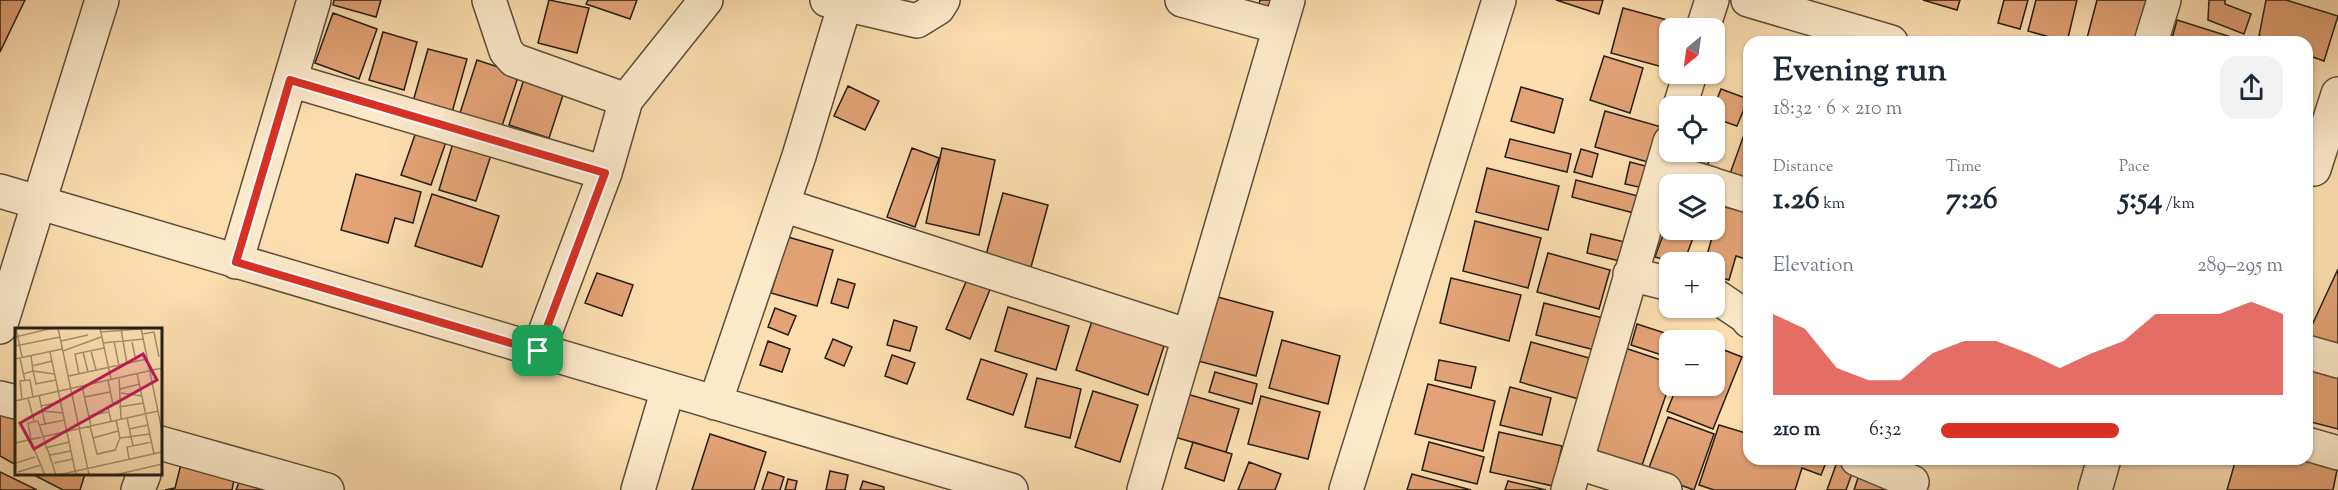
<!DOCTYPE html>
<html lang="en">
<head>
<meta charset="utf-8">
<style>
	:root { --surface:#fff; --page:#f2f2f3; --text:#1f2937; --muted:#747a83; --accent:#d93025 }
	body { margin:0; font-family:"Sorts Mill Goudy",serif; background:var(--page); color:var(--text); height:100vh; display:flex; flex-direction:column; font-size:22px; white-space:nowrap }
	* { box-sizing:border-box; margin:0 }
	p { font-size:20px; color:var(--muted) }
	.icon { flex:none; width:33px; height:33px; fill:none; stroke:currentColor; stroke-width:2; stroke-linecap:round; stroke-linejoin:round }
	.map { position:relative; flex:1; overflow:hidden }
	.sheet { position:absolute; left:1743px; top:36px; width:570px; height:429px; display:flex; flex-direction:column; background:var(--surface); border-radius:18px; box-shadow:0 2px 4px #0004 }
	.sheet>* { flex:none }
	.needle { width:39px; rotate:209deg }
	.tools { position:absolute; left:1659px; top:18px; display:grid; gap:12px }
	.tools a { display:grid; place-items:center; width:66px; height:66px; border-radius:12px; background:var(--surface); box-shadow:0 2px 4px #0004; font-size:30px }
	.pin { position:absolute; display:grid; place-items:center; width:51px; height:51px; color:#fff; margin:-26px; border-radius:12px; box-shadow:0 3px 9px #0006 }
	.round { display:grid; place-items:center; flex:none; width:63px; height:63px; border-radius:18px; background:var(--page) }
	.head { display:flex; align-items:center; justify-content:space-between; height:102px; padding:0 30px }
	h1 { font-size:33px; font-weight:800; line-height:45px }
	.metrics { display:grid; grid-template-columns:repeat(3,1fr); gap:9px; height:102px; padding:6px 30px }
	.metrics div { display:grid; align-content:center }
	.metrics b { font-size:30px; font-weight:800 }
	.metrics small { font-size:16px; font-weight:400 }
	.metrics p { font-size:16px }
	.chart { height:168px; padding:12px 30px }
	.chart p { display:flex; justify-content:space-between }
	.chart svg { width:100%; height:108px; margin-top:6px; fill:var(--accent); opacity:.7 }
	ul { padding:0 30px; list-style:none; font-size:20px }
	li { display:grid; grid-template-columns:96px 72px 1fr; align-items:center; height:45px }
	li i { height:15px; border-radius:8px; background:var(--accent) }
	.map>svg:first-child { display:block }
	.building { fill:#e3a376; stroke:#261e15; stroke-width:1.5 }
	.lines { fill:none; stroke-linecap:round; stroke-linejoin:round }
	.street-casing { stroke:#5c4e3c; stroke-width:36 }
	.street { stroke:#fdeacb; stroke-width:33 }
	.route-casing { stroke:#fff; stroke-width:12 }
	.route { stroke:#d93025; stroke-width:8 }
	.inset-road { fill:none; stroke:#a69171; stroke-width:1.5 }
	.view { fill:#c2185b; fill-opacity:0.15; stroke:#c2185b; stroke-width:3 }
	.inset-edge { fill:none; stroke:#261e15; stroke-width:3 }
</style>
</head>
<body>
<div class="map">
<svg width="2338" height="490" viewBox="0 0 2338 490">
	<rect width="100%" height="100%" fill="#fcdeaf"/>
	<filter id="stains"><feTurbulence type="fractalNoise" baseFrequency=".00333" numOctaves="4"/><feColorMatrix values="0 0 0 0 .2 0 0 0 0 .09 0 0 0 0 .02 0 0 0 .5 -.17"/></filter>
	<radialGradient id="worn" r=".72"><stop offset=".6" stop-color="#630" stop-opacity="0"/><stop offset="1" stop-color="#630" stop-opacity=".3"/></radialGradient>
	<path class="building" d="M0 0H25L0 52Z
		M334 0H381L376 17 333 5Z
		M549 0 589 8 577 53 538 43Z
		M588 0H637L630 19 586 4Z
		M1260 0H1279L1276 18 1257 11Z
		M1556 0H1603L1599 14Z
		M1923 0H1960L1957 10Z
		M2004 0H2028L2020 29 1998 23Z
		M2036 0H2077L2067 42 2028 31Z
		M2097 0H2147L2135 42H2086Z
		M2209 0H2225V4L2251 14 2244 34 2208 20Z
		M2266 0H2286L2338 16 2324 61 2307 55V42H2275L2259 36Z
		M1623 8 1689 26 1688 28H1670V69L1611 53Z
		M333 13 377 29 359 79 315 63Z
		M2177 20 2247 42H2171Z
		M383 32 417 42 404 90 369 80Z
		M428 49 467 59 451 116 412 105Z
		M1604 56 1643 68 1630 113 1590 100Z
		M477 60 519 74 502 126 460 113Z
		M525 76 565 89 549 138 509 125Z
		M848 86 879 101 865 130 834 116Z
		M1521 87 1563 99 1554 133 1511 121Z
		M1721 89 1748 99 1737 126 1714 118V107Z
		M1605 111 1665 128 1655 164 1595 147Z
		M1749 121V189L1727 182Z
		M416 132 446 142 431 185 401 175Z
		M1510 139 1571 154 1567 172 1505 157Z
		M453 143 491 155 476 201 439 190Z
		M912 148 939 158 915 227 887 217Z
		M942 148 995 160 979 235 926 223Z
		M1581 149 1598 154 1592 177 1574 172Z
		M1689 152H1713L1705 171 1685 161Z
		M1630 162 1653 168 1648 189 1625 184Z
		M1487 168 1559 186 1548 230 1476 212Z
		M356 174 421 192 413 223 395 218 388 243 341 230Z
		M1576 180 1638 196 1634 213 1572 197Z
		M1003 193 1048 205 1031 267 986 255Z
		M432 194 499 216 482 267 415 246Z
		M1721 206 1749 213V260L1736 256 1729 280 1714 276V262H1705Z
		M1670 216V230H1696L1684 262H1673L1655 257Z
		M1475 221 1541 238 1528 288 1463 271Z
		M1591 234 1629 243 1624 262 1587 253Z
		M788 237 833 250 817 306 771 293Z
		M1548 253 1610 270 1599 309 1537 292Z
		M2338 269V343L2307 336Z
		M597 273 633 285 622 316 585 303Z
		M968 277 991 287 970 339 946 329Z
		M1451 278 1521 295 1509 341 1440 323Z
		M838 279 855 284 848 308 831 303Z
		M1214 296 1273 312 1256 376 1198 361Z
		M1544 303 1603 318 1595 350 1536 335Z
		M1008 307 1069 326 1056 370 995 351Z
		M775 308 796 316 788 335 768 327Z
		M894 320 917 327 910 351 887 345Z
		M1092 321 1164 346 1148 395 1076 370Z
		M1637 324 1674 336 1673 340H1670L1668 357 1631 345Z
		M833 339 852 347 844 366 825 358Z
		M1282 340 1340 356 1328 404 1269 388Z
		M768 341 790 349 782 372 760 365Z
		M1531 342 1593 359 1582 400 1520 382Z
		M1714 346 1742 357 1713 429 1667 411 1677 386H1714Z
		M1625 348 1670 363V383L1638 477 1587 460Z
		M892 355 915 363 907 384 885 376Z
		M981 359 1027 374 1013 415 967 399Z
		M1439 360 1476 367 1471 388 1435 380Z
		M2307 367 2338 376V429L2307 421Z
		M1215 372 1257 384 1252 404 1209 392Z
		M1037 378 1081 389 1070 438 1025 427Z
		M1428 384 1495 401 1483 451 1415 434Z
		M1510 387 1551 398 1542 435 1500 425Z
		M1173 390 1239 409 1226 452 1161 433Z
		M1093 391 1138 405 1120 462 1075 447Z
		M1261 396 1320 412 1308 459 1248 444Z
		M0 414 16 416V465L0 456Z
		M1668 417 1714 434 1694 490 1647 473Z
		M1719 425 1749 434V459H1824L1827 460 1821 475 1802 468 1795 490H1714L1699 485Z
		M1499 432 1562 446 1553 486 1490 472Z
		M710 434 766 452 754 490H692Z
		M1193 442 1232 454 1224 481 1185 468Z
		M1429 442 1484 457 1477 484 1422 470Z
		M183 456 236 470 232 490H165L175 488Z
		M2236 459H2299L2337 470 2333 490H2227Z
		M1249 462 1281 474 1275 490H1238Z
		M1837 462 1854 468 1846 490H1827Z
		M1861 469 1901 490H1854Z
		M830 471 848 475 845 490H826Z
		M0 472 37 490H0Z
		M243 472 261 479 259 490H236Z
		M768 472 784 477 780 490H762Z
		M32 474H85L80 490H63Z
		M1412 474 1471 490H1407Z
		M788 479 797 481 795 490H785Z
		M863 481 884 487V490H860Z
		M1508 481 1546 490H1505Z"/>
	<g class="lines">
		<g class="street-casing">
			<path id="street" d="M489 0 506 51 514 60 626 100
				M827 0 917 21 938 8 943 0
				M1182 0 1280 27
				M1748 0 1891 42
				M1703 28 1712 0
				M2151 42 2164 0
				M290 80 605 173
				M1680 106 1690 74
				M1662 169 1712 184
				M2314 169 2338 94
				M1714 185 1749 196
				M0 191 1011 490
				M783 205 1189 336
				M236 262 314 0
				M1630 274 1670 284
				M1714 295 1745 316 1749 321
				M0 327 102 0
				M538 351 605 173 626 100 706 0
				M2307 352 2338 361
				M0 398 16 402
				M715 403 799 156 845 4
				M160 443 327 490
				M2307 444 2338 453
				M1857 459 1912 482
				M1576 462 1665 490
				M138 490 144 474
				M638 490 668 389
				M1144 490 1288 0
				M1346 490 1499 0
				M1568 490 1670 142
				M2095 490 2104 459"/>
		</g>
		<use href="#street" class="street"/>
	</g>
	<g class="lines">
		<g class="route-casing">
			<path id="route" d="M290 80 605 173 538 351 236 262Z"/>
		</g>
		<use href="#route" class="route"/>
	</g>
	<g transform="translate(15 328)">
		<rect width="147" height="147" fill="#fcdeaf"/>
		<path class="inset-road" d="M1 0 7 29M43 0 74 147M85 0 96 51M126 0 147 103M106 1 112 36M85 4 126 1M127 6 139 4 144 29M0 9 38 0M46 13 73 7M99 13 104 38M117 14 121 33M88 15 129 11M0 18 45 9M48 23 86 9M76 23 81 42M35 24 61 147M68 24 73 44M5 30 10 53M0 31 47 21M17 38 37 33M122 45 139 126M8 46 18 43 16 28M64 46 60 26 89 20M54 48 132 31M104 49 106 91M93 52 98 77M20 56 41 52M21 56 18 43 39 46M67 58 76 98M105 61 125 56M106 65 127 68M24 67 30 96M70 69 95 64M13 70 19 93M7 71 5 53 15 52 18 69M0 73 147 40M26 78 46 74M104 79 129 75M27 83 48 85M74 88 93 84M112 90 118 118M96 93 93 79 104 75M25 97 50 92M75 98 78 110 103 103M114 101 133 97M78 110 82 126 100 122 105 110 101 92M105 110 135 106M15 111 30 147M16 111 13 95 23 93 41 147M0 115 143 83M30 120 54 114M35 127 56 123M114 131 112 119 137 114M1 135 20 129M39 135 58 131M3 144 26 137M43 147 147 124M100 147 147 136"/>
		<path class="view" d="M128 26 142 52 19 121 5 95Z"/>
		<rect width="147" height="147" class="inset-edge"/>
	</g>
	<rect width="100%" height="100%" filter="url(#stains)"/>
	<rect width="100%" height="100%" fill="url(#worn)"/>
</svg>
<div class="tools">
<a><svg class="needle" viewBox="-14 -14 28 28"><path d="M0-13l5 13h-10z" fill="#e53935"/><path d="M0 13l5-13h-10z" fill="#747a83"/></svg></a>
<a><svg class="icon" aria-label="locate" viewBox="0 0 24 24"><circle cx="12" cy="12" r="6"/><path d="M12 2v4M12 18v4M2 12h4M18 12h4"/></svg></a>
<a><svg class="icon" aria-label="layers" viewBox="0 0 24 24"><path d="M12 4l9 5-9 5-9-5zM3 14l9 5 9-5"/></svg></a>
<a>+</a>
<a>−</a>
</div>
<div class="pin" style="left:538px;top:351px;background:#1e9e55"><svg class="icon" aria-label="arrive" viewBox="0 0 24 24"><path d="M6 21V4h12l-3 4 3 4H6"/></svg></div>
<section class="sheet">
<div class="head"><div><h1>Evening run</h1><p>18:32 · 6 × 210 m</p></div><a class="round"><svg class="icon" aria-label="share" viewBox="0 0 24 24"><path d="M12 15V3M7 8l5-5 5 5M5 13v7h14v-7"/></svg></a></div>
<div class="metrics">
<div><p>Distance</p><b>1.26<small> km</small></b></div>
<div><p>Time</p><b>7:26</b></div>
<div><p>Pace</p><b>5:54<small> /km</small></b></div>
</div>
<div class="chart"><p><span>Elevation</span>289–295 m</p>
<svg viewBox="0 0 160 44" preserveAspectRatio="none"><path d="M0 44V11L10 17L20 33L30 38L40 38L50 27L60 22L70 22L80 27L90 33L100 27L110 22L120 11L130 11L140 11L150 6L160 11V44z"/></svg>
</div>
<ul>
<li><b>210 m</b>6:32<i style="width:52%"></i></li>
</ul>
</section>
</div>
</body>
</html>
